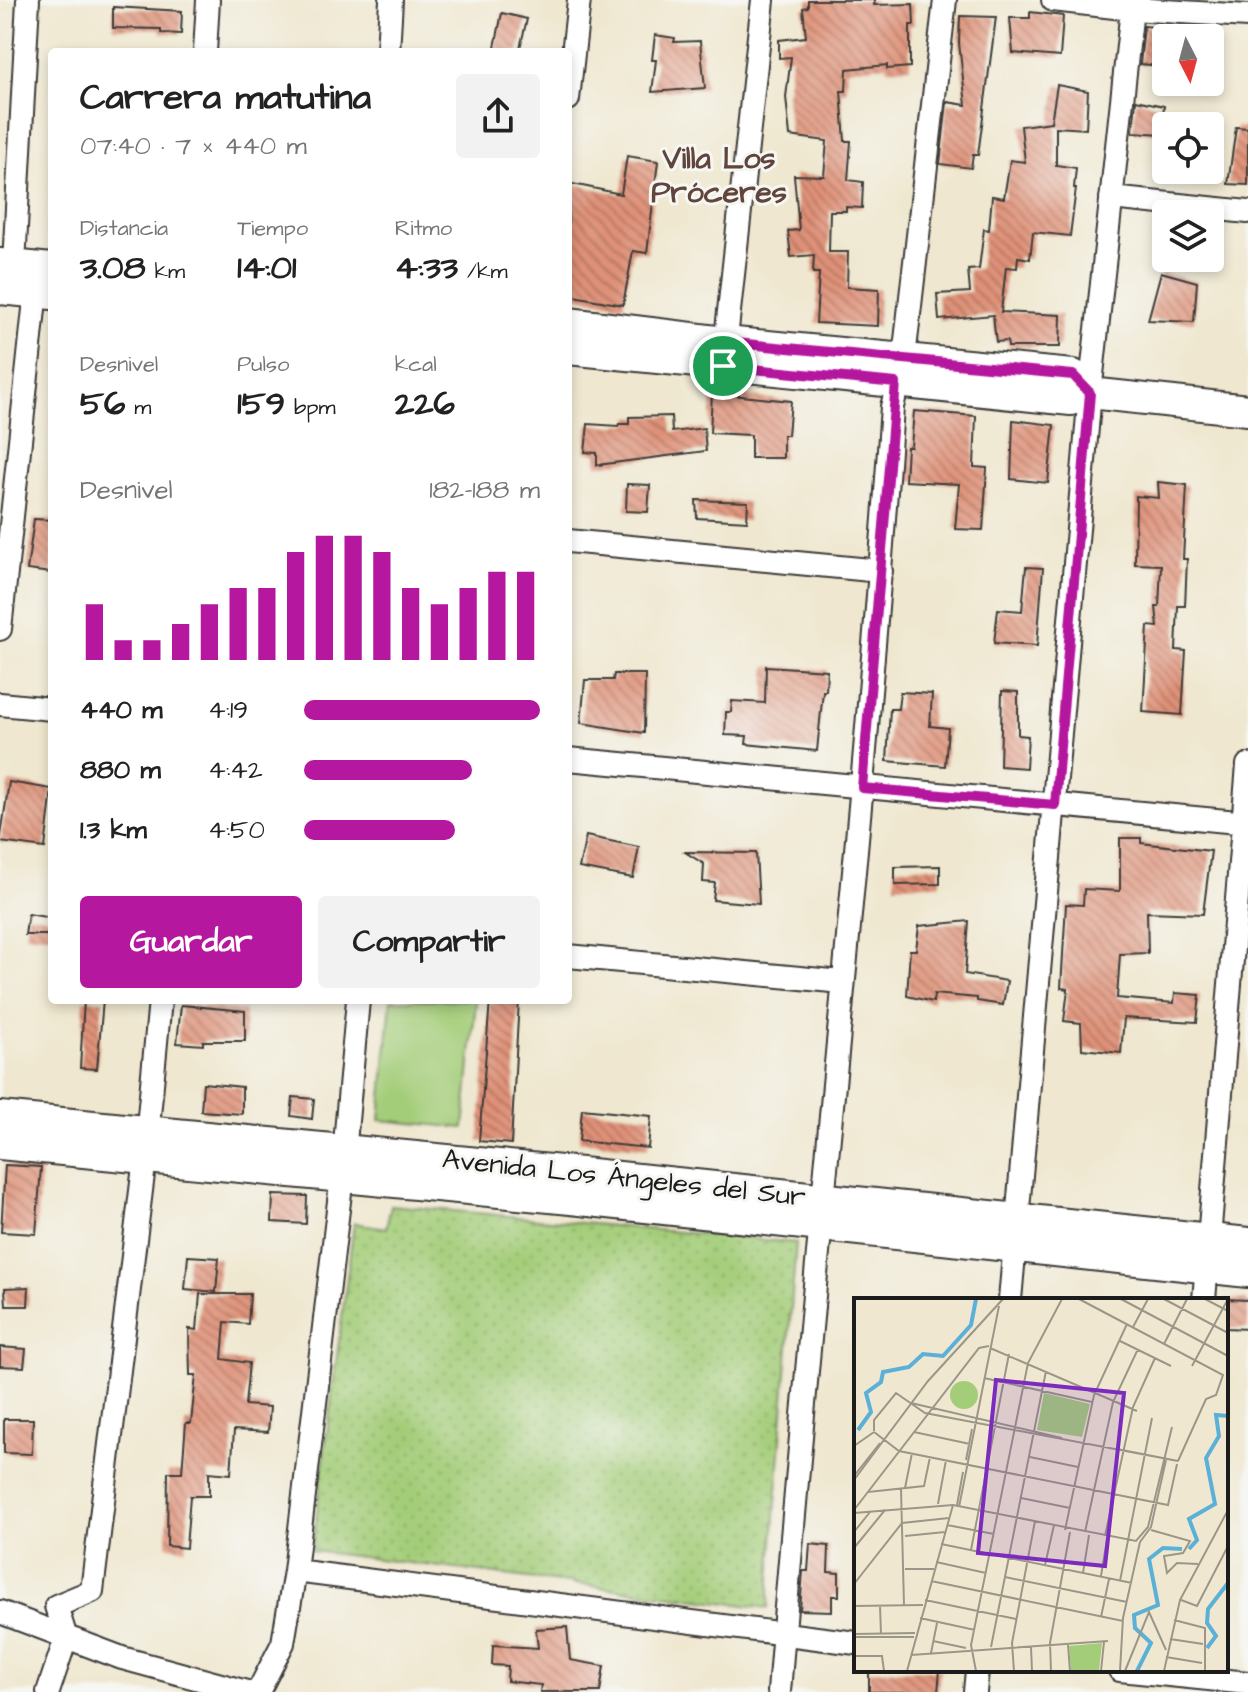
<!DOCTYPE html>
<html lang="es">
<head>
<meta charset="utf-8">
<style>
	:root { --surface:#fff; --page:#f2f2f2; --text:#222; --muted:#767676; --accent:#b5179e }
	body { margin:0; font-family:"Architects Daughter",sans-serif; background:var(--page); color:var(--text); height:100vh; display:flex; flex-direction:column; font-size:30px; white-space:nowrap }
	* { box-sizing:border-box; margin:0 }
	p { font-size:26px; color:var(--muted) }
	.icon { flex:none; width:44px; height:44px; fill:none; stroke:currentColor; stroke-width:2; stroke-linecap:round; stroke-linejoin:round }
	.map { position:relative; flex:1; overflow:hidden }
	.drawer { position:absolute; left:48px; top:48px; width:524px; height:956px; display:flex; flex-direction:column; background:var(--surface); border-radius:8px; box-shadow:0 4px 12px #0003 }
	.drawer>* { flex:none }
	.needle { width:52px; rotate:174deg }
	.buttons { position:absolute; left:1152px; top:24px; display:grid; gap:16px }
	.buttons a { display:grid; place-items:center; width:72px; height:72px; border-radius:8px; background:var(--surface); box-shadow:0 4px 12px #0003; font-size:40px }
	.pin { position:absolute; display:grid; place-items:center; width:68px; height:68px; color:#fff; margin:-34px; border:4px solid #fff; border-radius:50%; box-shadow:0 2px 8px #0007 }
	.round { display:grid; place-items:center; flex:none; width:84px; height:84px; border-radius:8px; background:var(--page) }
	.head { display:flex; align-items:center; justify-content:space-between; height:136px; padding:0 32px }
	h1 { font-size:36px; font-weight:800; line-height:60px }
	.stats { display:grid; grid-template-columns:repeat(3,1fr); gap:12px; height:136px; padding:8px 32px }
	.stats div { display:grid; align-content:center }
	.stats b { font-size:34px; font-weight:800 }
	.stats small { font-size:22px; font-weight:400 }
	.stats p { font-size:22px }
	.chart { height:224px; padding:16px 32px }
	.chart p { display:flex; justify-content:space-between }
	.chart svg { width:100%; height:144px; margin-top:8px; stroke:var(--accent); stroke-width:6 }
	.button { display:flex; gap:16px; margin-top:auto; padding:16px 32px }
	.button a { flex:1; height:92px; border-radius:8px; background:var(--accent); color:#fff; font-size:32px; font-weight:800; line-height:92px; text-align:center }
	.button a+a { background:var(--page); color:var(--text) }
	ul { padding:0 32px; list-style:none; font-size:26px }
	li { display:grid; grid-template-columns:128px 96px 1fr; align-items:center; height:60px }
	li i { height:20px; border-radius:10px; background:var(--accent) }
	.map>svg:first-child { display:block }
	.grass { fill:url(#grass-dots); stroke:#60744a; stroke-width:2 }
	.pitch { fill:#a4cd79; stroke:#60744a; stroke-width:2 }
	.building { fill:url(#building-back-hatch) }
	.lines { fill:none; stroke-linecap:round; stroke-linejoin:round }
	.street-casing { stroke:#3c3a37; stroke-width:26 }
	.secondary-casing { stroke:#3c3a37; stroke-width:34 }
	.street { stroke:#fff; stroke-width:22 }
	.secondary { stroke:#fff; stroke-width:30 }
	.route-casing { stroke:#fff; stroke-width:16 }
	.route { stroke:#b5179e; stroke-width:10 }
	.labels { text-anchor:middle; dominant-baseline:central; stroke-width:6; stroke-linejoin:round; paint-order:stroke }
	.street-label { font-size:28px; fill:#1c1c1c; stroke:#f6f6f2 }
	.neighbourhood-label { font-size:30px; font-weight:bold; fill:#60453c; stroke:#f6f6f2 }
	.inset-river { fill:none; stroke:#5bb0d7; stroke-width:4 }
	.inset-road { fill:none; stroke:#9b9687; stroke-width:2 }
	.view { fill:#7b2cbf; fill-opacity:0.15; stroke:#7b2cbf; stroke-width:4 }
	.inset-edge { fill:none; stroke:#1c1c1c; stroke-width:4 }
</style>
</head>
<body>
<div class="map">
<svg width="1248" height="1692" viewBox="0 0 1248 1692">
	<defs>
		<pattern id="grass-dots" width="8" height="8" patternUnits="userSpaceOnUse" patternTransform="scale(2)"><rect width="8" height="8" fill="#a4cd79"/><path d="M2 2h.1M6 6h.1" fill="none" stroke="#8daf68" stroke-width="1.8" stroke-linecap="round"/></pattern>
		<pattern id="building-back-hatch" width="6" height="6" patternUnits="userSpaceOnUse" patternTransform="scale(2)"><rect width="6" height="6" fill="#df9178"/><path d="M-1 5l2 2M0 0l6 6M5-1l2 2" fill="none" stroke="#b47662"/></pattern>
	</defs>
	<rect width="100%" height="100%" fill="#f6f6f2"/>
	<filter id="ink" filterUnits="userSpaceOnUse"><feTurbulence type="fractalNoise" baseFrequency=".0125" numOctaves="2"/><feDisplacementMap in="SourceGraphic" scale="16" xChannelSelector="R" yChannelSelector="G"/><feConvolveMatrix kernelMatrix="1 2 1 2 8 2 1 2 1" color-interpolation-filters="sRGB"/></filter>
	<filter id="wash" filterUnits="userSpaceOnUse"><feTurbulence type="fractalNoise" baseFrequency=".006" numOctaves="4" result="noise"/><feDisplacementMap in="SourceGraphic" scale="32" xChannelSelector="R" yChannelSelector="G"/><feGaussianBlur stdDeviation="1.8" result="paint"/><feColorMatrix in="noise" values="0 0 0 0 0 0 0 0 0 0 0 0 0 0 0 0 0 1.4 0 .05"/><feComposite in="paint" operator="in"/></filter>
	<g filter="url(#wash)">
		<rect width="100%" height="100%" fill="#efe7cf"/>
		<path class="grass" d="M391 1205 796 1243 768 1608 312 1551 354 1223 386 1228Z"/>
		<path class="pitch" d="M391 1000H476L464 1128 380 1120Z"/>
		<g id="blocks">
			<path class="building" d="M808 0H875L874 5 913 4 914 25H910V67L887 69V65L847 69 846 91H841L845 141H851L848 180 863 182 862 208 846 207V211H830L829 252H848L847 287 879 289 878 326 816 323 819 273H813L814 255 791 257 788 231 799 230 794 175 824 176 827 141 790 136 786 97 791 57 779 58V40L806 37 803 8 808 7Z
				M113 7 182 11 181 34 161 33V29L113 28Z
				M1030 12 1063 16 1060 57 1013 53 1010 18H1030Z
				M502 13 527 19 519 52H494Z
				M960 16 996 17 978 155H973L971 168 940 164 947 102 966 105 959 43Z
				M1144 26 1166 28 1162 66 1140 64Z
				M655 35 675 38 674 42 700 41 705 88 652 92 656 60H652Z
				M1057 85 1088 91 1086 129 1056 127V165L1076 168 1074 188H1076L1070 236 1033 232 1030 259 1018 257 1017 268 1006 267 1001 312 1061 315 1060 347H1008L1007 341 996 342 993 315 939 320 937 294 970 292 968 270 979 269 984 229 989 230 992 196 1004 198 1010 160 1025 162 1021 126 1051 122Z
				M1136 100 1164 106 1161 134 1133 132Z
				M1236 127 1248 128V185L1228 184Z
				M627 156 658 161 647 253 633 251 623 305 568 295V183L621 194Z
				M1161 272 1197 282 1194 322 1148 320Z
				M712 393 791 401 788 435H783V458H751V435L710 433Z
				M914 411 976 416 974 467 987 468 983 530 955 529 959 484 905 481 907 447H911Z
				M671 416 672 432 704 428 706 451 597 465V453L585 452 588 424 618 426 619 424H629V417Z
				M1013 420 1054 425 1048 483 1011 479Z
				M1158 482 1187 485 1183 559H1187L1185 606H1178L1176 650 1186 651 1182 715 1143 712 1148 626 1158 627 1156 607H1159L1161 565 1135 564 1136 496 1159 498Z
				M627 484 650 485 648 512 626 511Z
				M696 500 748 502 747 521 697 518Z
				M34 519 52 520V573L27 570Z
				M1026 567 1043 568 1037 646 994 643 998 609 1022 611Z
				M766 666 827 670 826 691H823L817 751 746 744 747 736 725 735 726 712H731L732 701 765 703Z
				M614 674H645L644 733 581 723 585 680H613Z
				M1002 691 1018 692V735L1028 736 1026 768 1000 766Z
				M900 692 932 694 930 726 948 728 945 766 887 761 890 709H898Z
				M9 782 52 789 45 848 0 842Z
				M586 836 639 847 633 878 579 868Z
				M1120 838H1141V843L1211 851 1203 914 1147 912 1148 953 1120 954 1117 998 1174 1003 1175 993 1200 995 1197 1022 1124 1018 1121 1053 1082 1049 1081 1023 1064 1021 1068 989 1061 988 1066 904 1083 905 1084 889 1120 891Z
				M685 852 756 853 759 904 713 900 715 883 703 882 704 864Z
				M940 866V884L895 885V867Z
				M28 914 52 918V935H25Z
				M969 921 965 974 1007 981 1003 1005 977 1001V998L934 994 933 1002 907 996 910 950H916L919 926Z
				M84 1000H103L97 1069 80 1068Z
				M490 1000H519L511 1144 479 1141Z
				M181 1005 245 1011V1041H203V1045L177 1043Z
				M203 1083 242 1087V1114L201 1111Z
				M293 1097 314 1099 312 1119 291 1116Z
				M582 1109 651 1116 648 1148 579 1141Z
				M5 1165 41 1167 36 1234 1 1232Z
				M273 1195 307 1196 306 1224 272 1222Z
				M188 1256 219 1258 216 1292 185 1289Z
				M29 1287 28 1306H6L5 1288Z
				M200 1294H250L248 1324 225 1322 222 1359 249 1363 245 1405 270 1407 268 1432 234 1430 231 1474 209 1472V1496H190L186 1548 167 1546 168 1472H182L186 1423H191L196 1375H190L189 1329 197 1330Z
				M1226 1299 1248 1300V1329L1226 1328Z
				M0 1347 26 1349 24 1367 0 1366Z
				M4 1419H33L32 1454 4 1453Z
				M810 1544 829 1546 828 1572 839 1573V1596H832V1611L800 1610 803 1571H808Z
				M567 1627 570 1660 604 1666 600 1692H540L541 1685 507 1681 508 1666 492 1665 493 1645 538 1648 536 1629Z
				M869 1670H940L938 1692H869Z"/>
		</g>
	</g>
	<g filter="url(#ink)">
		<use href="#blocks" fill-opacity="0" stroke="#3c3a37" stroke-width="2"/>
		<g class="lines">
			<g class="street-casing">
				<path id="street" d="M1053 0 1132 9 1248 16
					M205 52 208 0
					M388 52 391 0
					M568 99 579 0
					M1111 198 1248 212
					M14 265 28 0
					M724 357 763 0
					M568 541 881 571
					M0 629 37 281
					M0 704 52 709
					M568 759 1248 823
					M568 956 842 982
					M1010 1300 1090 393 1132 9 1128 0
					M1204 1300 1248 765
					M295 1571 856 1643
					M0 1612 122 1658 247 1692
					M1120 1670 1248 1683
					M48 1692 66 1638 56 1606 92 1591 145 1158 160 1000
					M258 1692 283 1643 295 1571 342 1176 358 1000
					M779 1692C813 1263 863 836 892 407L904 358 945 0
					M975 1692 977 1670"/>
			</g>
			<g class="secondary-casing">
				<path id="secondary" d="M0 264 52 269
					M0 289 52 294
					M568 323 725 342 1073 375 1090 393
					M568 349 1071 400 1090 393 1248 410
					M0 1117 572 1172 1248 1243
					M0 1144 571 1199 1248 1272"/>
			</g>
			<use href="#street" class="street"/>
			<use href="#secondary" class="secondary"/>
		</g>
	</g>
	<g class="lines" filter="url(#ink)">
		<g class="route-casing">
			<path id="route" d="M725 342 1073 375 1090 393 1055 805 862 788 896 383 723 366Z"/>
		</g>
		<use href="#route" class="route"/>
	</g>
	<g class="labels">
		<g class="street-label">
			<text transform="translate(624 1178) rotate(6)">Avenida Los Ángeles del Sur</text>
		</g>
		<g class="neighbourhood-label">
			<text x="719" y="159">Villa Los<tspan x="719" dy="34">Próceres</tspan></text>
		</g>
	</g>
	<g transform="translate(854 1298)">
		<rect width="374" height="374" fill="#efe7cf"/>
		<path d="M190 95 236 106 228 139 183 132ZM248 345 245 373H217L215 348Z" fill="#a4cd79"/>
		<path d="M96 97a14 14 0 1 1 28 0a14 14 0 1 1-28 0Z" fill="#a4cd79"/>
		<path class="inset-river" d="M4 132 17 114 12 95 27 84 29 74 55 69 69 56 89 58 117 27 122 1M335 251 343 242 335 221 361 206 352 160 365 138 362 117 374 118M353 350 362 338 353 325 354 311 374 285M283 373 297 345 281 330 280 317 304 307 295 261 309 250 328 251"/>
		<path class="inset-road" d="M225 1 369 77 362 97 352 101 324 163M267 1 374 58M310 1 374 35M351 1 374 13M279 29 294 1M266 43 317 68M310 46 333 1M136 50 283 113M338 68 374 1M130 80 238 104M57 105 208 140M20 133V122L42 95 71 115 324 163M20 134 45 153 314 207 323 166M60 134 116 146M0 148 20 134M263 151 324 163M176 159 224 169M112 162 118 131M0 178 26 145M0 182 74 83 149 1M51 190 58 155M47 191 50 307M14 194 70 188 76 159M167 200 216 210M84 206 92 162M103 207 109 174M105 209 145 8M0 212 125 50 135 48M0 215 99 207 282 243 294 229 318 129M93 227 140 236M211 232 240 97 273 26M297 232 336 243 329 255 310 258 313 275 323 265 344 266M0 234 16 214M231 234 259 104 284 51M51 238 91 234M251 238 279 109 301 60M286 244 297 229 312 162M87 246 278 285M0 250 31 212M117 252 155 56M82 264 132 275M191 267 200 227M51 271H80M229 275 235 237M247 278 253 241M151 279 273 304M77 283 269 323M266 283 298 120M0 286 48 225 95 220M71 302 162 321M327 302 343 308 374 248M0 308 69 307M26 308 27 336M247 319 255 281M66 320 121 332M320 322 351 330V373M0 336 61 335M0 339H60M316 341 349 346M79 343 112 350M214 347 216 373M137 349 192 73M177 349 178 373M77 355 83 325M57 357 254 343M0 358H28L30 373M312 359 348 365M53 373 99 207M122 373 117 347 174 65 208 1M160 373 158 345 181 223M197 373 196 345 216 234M247 373 250 344M266 373 269 320 286 244M271 373 295 314 312 352M310 373 326 302 374 212"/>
		<path class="view" d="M142 82 270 95 251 268 124 255Z"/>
		<rect width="374" height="374" class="inset-edge"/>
	</g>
</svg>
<div class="buttons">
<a><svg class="needle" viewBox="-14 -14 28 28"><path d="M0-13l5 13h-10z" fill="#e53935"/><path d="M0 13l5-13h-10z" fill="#767676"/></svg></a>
<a><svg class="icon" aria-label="locate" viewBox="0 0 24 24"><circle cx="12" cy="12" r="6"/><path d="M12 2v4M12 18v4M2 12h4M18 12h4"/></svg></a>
<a><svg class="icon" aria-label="layers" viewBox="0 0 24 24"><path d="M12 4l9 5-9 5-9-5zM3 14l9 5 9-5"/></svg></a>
</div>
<div class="pin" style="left:723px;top:366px;background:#1e9e55"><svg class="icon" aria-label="arrive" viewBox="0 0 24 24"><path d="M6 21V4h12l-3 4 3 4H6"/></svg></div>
<section class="drawer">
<div class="head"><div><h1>Carrera matutina</h1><p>07:40 · 7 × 440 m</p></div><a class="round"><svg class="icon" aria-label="share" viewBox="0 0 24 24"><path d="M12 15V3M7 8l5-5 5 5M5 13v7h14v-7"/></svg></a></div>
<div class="stats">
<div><p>Distancia</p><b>3.08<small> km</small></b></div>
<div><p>Tiempo</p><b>14:01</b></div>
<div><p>Ritmo</p><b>4:33<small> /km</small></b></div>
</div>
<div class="stats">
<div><p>Desnivel</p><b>56<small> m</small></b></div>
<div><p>Pulso</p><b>159<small> bpm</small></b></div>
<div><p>kcal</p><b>226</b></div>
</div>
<div class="chart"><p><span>Desnivel</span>182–188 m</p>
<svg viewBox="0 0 160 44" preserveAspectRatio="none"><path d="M5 44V27M15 44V38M25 44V38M35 44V33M45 44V27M55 44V22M65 44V22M75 44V11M85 44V6M95 44V6M105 44V11M115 44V22M125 44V27M135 44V22M145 44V17M155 44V17"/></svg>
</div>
<ul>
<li><b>440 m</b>4:19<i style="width:100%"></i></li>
<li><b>880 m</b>4:42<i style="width:71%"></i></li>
<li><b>1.3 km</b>4:50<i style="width:64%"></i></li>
</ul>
<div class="button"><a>Guardar</a><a>Compartir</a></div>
</section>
</div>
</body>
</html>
